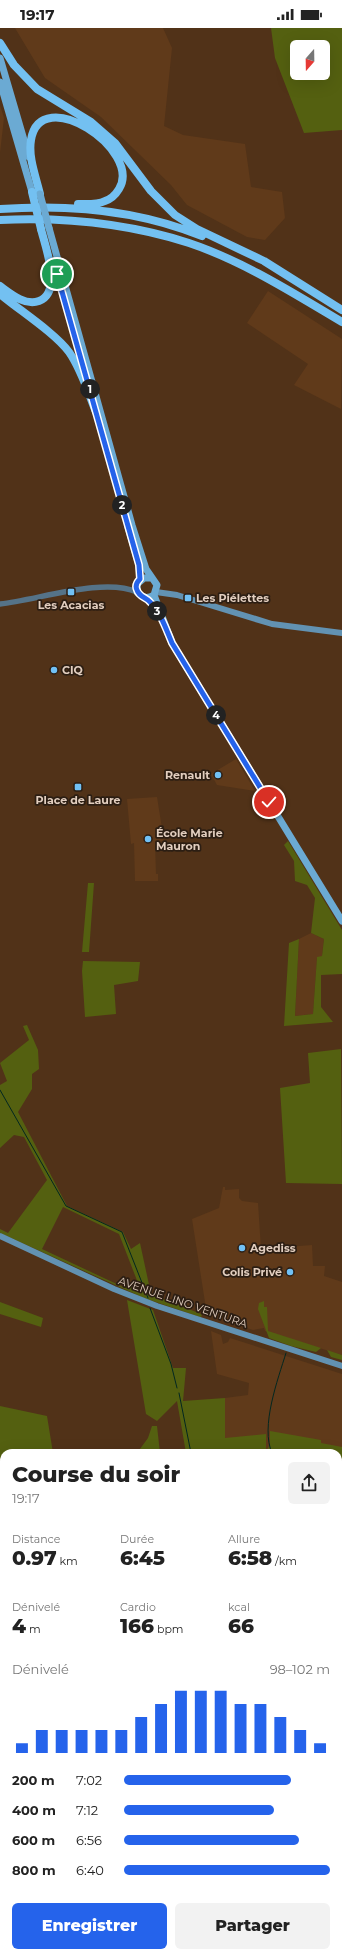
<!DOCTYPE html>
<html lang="fr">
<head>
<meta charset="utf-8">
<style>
	:root { --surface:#fff; --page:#f2f2f2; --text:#222; --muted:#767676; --accent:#2563eb }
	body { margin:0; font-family:Montserrat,sans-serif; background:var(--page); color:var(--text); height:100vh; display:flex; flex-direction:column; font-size:15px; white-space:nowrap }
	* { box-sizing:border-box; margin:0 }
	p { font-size:13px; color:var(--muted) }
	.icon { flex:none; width:22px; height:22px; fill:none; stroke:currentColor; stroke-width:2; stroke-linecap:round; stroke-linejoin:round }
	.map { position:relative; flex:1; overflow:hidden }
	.side { position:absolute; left:0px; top:1421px; width:342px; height:508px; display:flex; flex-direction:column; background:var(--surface); border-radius:12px 12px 0 0; box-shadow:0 4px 16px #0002 }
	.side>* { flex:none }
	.needle { width:26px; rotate:200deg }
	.controls { position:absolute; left:290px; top:12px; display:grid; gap:8px }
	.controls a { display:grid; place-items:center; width:40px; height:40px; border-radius:6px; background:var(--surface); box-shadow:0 4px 16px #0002; font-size:20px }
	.pin { position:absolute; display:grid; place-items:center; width:34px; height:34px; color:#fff; margin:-17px; border:2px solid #fff; border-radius:50%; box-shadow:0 1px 4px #0007 }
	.km { position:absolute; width:20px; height:20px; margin:-10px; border-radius:50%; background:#222; color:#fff; font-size:11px; line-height:20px; text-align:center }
	.round { display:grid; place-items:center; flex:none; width:42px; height:42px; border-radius:6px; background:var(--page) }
	.headline { display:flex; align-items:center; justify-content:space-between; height:68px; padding:0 12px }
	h1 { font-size:22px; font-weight:800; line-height:30px }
	.metrics { display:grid; grid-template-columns:repeat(3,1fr); gap:6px; height:68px; padding:4px 12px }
	.metrics div { display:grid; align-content:center }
	.metrics b { font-size:20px; font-weight:800 }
	.metrics small { font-size:11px; font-weight:400 }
	.metrics p { font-size:11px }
	.chart { height:112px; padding:8px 12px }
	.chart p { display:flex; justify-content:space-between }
	.chart svg { width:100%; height:72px; margin-top:4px; stroke:var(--accent); stroke-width:6 }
	.cta { display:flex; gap:8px; margin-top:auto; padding:8px 12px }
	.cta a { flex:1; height:46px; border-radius:6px; background:var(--accent); color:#fff; font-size:16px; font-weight:800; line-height:46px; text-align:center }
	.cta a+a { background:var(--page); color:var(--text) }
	ul { padding:0 12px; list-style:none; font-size:13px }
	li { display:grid; grid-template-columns:64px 48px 1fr; align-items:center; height:30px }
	li i { height:10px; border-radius:5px; background:var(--accent) }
	.status { display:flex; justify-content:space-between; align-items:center; height:28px; padding:0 20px; background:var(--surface); direction:ltr }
	.status svg { height:11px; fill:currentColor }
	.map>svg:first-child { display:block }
	.built { fill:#603a1a }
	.green { fill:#546010; fill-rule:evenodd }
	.water { fill:#032720 }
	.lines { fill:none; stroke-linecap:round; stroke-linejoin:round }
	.stream { stroke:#032720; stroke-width:1 }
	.tertiary { stroke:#557388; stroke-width:5.5 }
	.secondary { stroke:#6292b2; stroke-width:6 }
	.primary { stroke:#6baad3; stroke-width:7 }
	.motorway { stroke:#73c0f1; stroke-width:8 }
	.primary-bridge { stroke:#6baad3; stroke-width:7 }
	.motorway-bridge { stroke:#73c0f1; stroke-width:8 }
	.route-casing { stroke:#fff; stroke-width:8 }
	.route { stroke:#2563eb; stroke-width:5 }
	.poi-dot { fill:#71c1f5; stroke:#2c1e13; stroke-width:1.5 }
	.labels { text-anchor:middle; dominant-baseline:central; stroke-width:3.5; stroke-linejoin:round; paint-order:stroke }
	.poi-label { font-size:11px; font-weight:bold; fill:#e2cebf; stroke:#2c1e13; text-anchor:start }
	.street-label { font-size:11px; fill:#e2cebf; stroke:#2c1e13 }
</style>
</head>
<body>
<div class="status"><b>19:17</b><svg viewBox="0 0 49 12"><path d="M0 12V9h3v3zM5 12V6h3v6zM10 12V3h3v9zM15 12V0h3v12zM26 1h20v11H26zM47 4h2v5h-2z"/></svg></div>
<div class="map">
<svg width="342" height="1929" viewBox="0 0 342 1929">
	<rect width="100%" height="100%" fill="#513218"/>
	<path class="built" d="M15 0H163L172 20 164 98 183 107 245 116 251 159 282 164 285 190 265 212 247 209 187 177 171 157 101 89 45 50Z
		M0 77 4 90 0 125Z
		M268 263 342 311 341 381 294 357 308 336 247 295Z
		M236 731 255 763 217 757 211 746Z
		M157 769 164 813 155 814 156 846H158V853H135L134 815 131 816 127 771Z
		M311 905 324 911 322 928 317 930 313 986 295 988 299 911Z
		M223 1159H225V1162L239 1161V1170L242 1173 258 1175 261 1221 312 1217 313 1238H325L324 1248 342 1254V1327L265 1303 264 1300 253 1302 207 1287 192 1191 219 1180Z
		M211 1303 221 1307 223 1316 228 1314 230 1310 342 1346V1929H226L224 1925H338V1425H208L225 1410V1370L248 1367 249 1355 217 1346Z
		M12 1925H108L115 1929H15Z"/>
	<path class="green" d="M271 0H342V102L304 105 275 30ZM297 19H323V45H297Z
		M288 813 342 902V946L321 947V979L333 994 284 998 289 915 299 911 295 988 313 986 317 929 322 928 324 911 311 905 315 870 307 857 295 853 294 833 284 817Z
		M88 855H94L89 924H82Z
		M83 933 140 934 138 953 114 957 116 986 85 989 82 943Z
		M27 997 38 1022 39 1041 32 1046V1061L18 1084 67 1178 123 1204 131 1221 140 1215 151 1266 201 1286 202 1288 200 1289 144 1270 0 1205V1201L8 1205 47 1152 24 1109 14 1107 0 1120V1057L7 1053 0 1035 29 1012 23 998ZM63 1179 119 1206 138 1255 123 1259 42 1221Z
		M341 1021 342 1156 286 1155 280 1060 310 1055 308 1025Z
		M127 1272 153 1282 173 1340H186L183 1373 225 1370V1410L266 1406V1424L270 1416V1403L321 1412V1415L342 1419V1504L338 1508V1425H186L177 1373 157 1393 146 1386Z
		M264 1273V1279H267L268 1303 321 1320 316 1324 291 1318 269 1310 258 1281 259 1275Z
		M0 1274 43 1290 41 1299 0 1286Z
		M327 1322 342 1327V1332L331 1329Z
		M0 1378 47 1388 53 1425H4V1480L0 1479Z
		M152 1398H157L160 1425H137L148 1410Z
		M338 1547 342 1552V1698L338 1702Z
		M0 1556H4V1598L0 1597Z
		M4 1735V1794L0 1798V1738Z
		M0 1799 4 1804V1918L0 1913Z
		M10 1925H77L82 1929H13Z
		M105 1925H224L226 1929H112Z"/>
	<path class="water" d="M338 1874 342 1879V1898L338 1894Z
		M149 1925H217L215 1929H151Z"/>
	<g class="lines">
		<path class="stream" d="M0 1062 66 1178 122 1204 148 1270
			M150 1280 171 1336 177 1360
			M179 1365 191 1425
			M272 1425C260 1399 278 1351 286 1325
			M338 1553 342 1558
			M0 1921 5 1929
			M140 1925 141 1929
			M225 1925 227 1929"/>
		<path class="tertiary" d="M0 576C38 572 103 549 137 564"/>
		<path class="secondary" d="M156 564 177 567 272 596 342 605
			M0 1208 114 1261 157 1278 342 1338"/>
		<path class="primary" d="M0 30 29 129
			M0 54 32 164
			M49 200 132 497 146 541 157 557 154 567C147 571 142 570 137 564V556L144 550H151
			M128 499 139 537 140 551
			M154 567 172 615 342 893"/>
		<path class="motorway" d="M0 15 14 37 37 61 91 94 115 115 151 163 175 187 197 201 264 233 342 282
			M40 166C36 149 28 129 31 112 40 54 143 122 119 161 116 166 111 171 105 173 97 177 87 176 78 176
			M0 181C68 176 138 182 202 208
			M0 192C65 189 127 195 189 215 243 233 293 265 342 294
			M0 258C11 266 25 278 39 273 63 264 45 218 41 201
			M0 266C19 282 55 305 69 324 81 341 88 364 96 384"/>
		<path class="primary-bridge" d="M40 166 49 200"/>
		<path class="motorway-bridge" d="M32 164 41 201"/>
	</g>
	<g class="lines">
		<g class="route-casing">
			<path id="route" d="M57 246 139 537 140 551C137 554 135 558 137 562 139 569 146 569 150 574 161 585 166 601 172 615L269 774"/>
		</g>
		<use href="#route" class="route"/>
	</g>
	<g class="poi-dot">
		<rect x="67" y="560" width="8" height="8" rx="2"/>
		<rect x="184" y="566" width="8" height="8" rx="2"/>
		<circle cx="54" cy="642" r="4"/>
		<circle cx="218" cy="747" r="4"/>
		<rect x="74" y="755" width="8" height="8" rx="2"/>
		<circle cx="148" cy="811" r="4"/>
		<circle cx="242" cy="1220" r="4"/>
		<circle cx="290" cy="1244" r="4"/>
	</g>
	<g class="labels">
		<g class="poi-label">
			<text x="196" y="570">Les Piélettes</text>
			<text x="71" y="577" text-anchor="middle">Les Acacias</text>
			<text x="62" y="642">CIQ</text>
			<text x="210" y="747" text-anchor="end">Renault</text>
			<text x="78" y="772" text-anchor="middle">Place de Laure</text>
			<text x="156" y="805">École Marie<tspan x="156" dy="13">Mauron</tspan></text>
			<text x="250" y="1220">Agediss</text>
			<text x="282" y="1244" text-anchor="end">Colis Privé</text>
		</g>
		<g class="street-label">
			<text transform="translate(183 1274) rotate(19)">AVENUE LINO VENTURA</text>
		</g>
	</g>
</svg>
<div class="controls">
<a><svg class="needle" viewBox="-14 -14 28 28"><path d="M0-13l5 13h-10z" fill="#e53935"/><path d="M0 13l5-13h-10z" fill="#767676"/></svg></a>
</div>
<div class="pin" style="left:57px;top:246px;background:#1e9e55"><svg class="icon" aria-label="arrive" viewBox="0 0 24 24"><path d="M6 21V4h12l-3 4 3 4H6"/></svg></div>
<div class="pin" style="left:269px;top:774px;background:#d93025"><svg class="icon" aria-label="check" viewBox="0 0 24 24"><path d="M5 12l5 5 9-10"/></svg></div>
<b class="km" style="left:90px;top:361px">1</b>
<b class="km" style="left:122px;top:477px">2</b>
<b class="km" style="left:157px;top:583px">3</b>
<b class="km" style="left:216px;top:687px">4</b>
<section class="side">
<div class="headline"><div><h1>Course du soir</h1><p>19:17</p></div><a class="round"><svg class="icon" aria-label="share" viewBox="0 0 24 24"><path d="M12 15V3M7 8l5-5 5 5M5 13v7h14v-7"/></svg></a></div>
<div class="metrics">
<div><p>Distance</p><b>0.97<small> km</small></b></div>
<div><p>Durée</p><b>6:45</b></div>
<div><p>Allure</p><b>6:58<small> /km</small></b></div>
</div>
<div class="metrics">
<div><p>Dénivelé</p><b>4<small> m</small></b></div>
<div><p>Cardio</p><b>166<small> bpm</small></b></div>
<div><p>kcal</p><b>66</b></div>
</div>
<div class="chart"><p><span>Dénivelé</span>98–102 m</p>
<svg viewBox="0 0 160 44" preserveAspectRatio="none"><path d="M5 44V38M15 44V30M25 44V30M35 44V30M45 44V30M55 44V30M65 44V22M75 44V14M85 44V6M95 44V6M105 44V6M115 44V14M125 44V14M135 44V22M145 44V30M155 44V38"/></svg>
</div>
<ul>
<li><b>200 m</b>7:02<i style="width:81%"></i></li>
<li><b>400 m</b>7:12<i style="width:73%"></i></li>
<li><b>600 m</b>6:56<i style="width:85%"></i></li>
<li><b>800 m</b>6:40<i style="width:100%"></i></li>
</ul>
<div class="cta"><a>Enregistrer</a><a>Partager</a></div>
</section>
</div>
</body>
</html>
